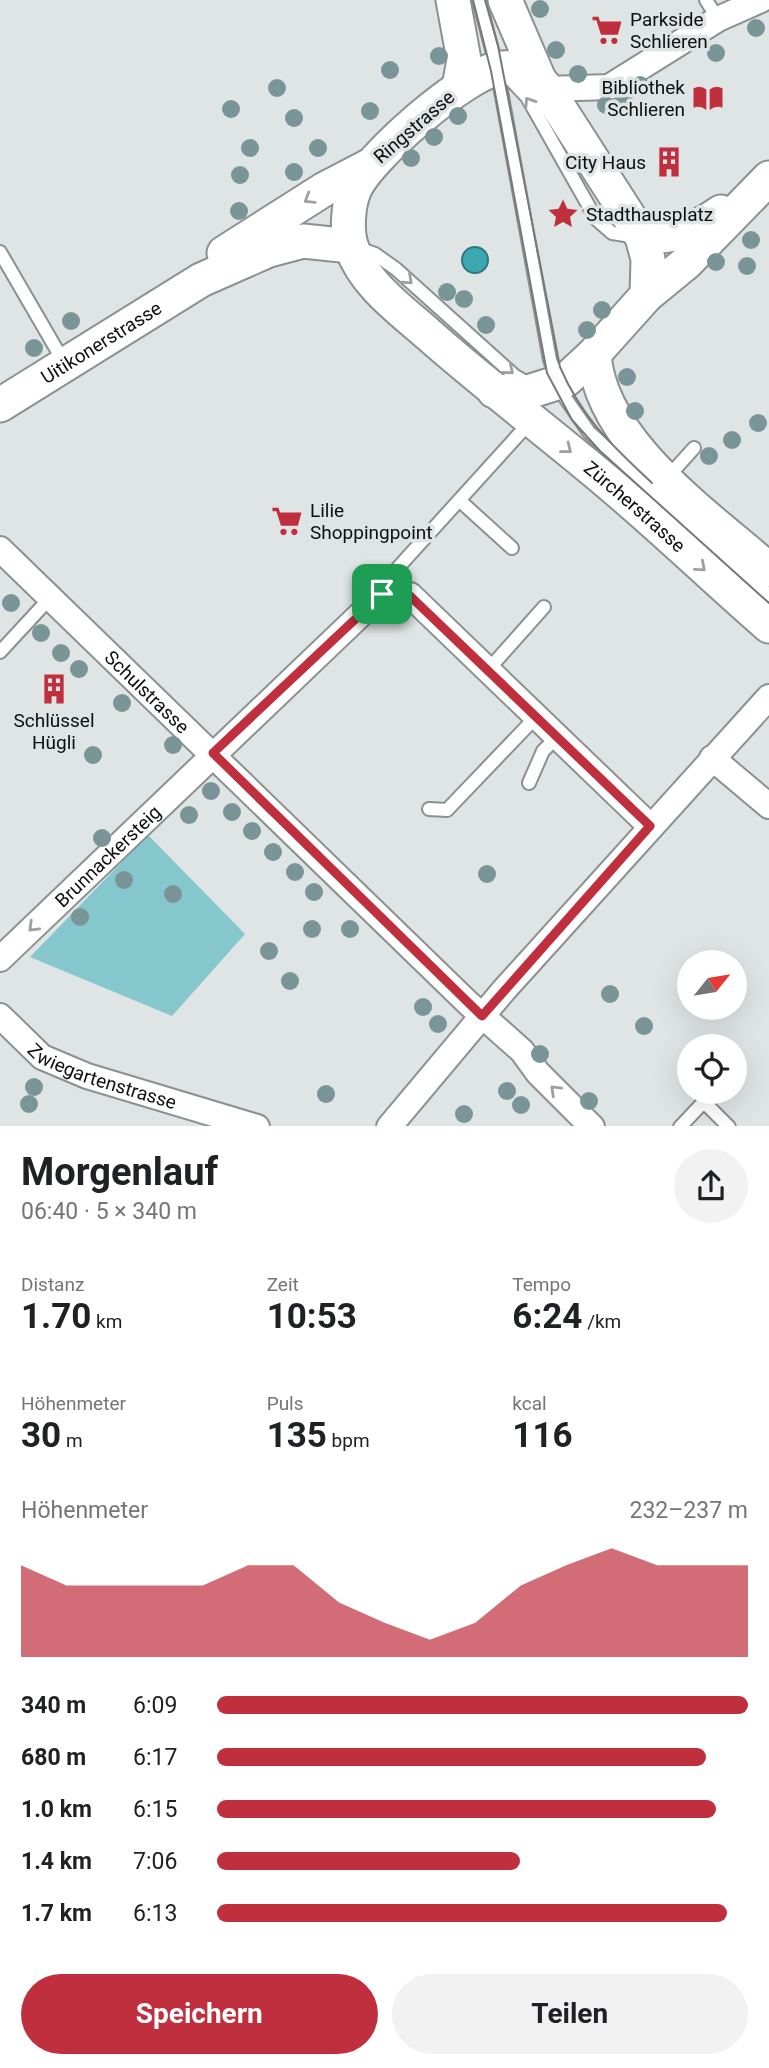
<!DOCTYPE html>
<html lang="de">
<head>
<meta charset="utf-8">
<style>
	:root { --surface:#fff; --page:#f2f2f2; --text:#202124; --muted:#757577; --accent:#bf2f3d }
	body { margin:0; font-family:Roboto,sans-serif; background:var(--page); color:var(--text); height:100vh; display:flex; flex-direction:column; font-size:26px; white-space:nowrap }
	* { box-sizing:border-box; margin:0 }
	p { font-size:23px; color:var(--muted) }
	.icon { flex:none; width:38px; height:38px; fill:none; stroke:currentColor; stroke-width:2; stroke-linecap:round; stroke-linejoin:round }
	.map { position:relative; height:1126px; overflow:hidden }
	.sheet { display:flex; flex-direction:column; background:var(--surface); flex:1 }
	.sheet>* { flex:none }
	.needle { width:46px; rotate:60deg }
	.fabs { position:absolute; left:677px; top:950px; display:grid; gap:14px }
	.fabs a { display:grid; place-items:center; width:70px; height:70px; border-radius:50%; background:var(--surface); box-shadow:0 7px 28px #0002; font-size:35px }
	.pin { position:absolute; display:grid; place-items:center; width:60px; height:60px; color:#fff; margin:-30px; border-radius:14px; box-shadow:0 4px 10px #0006 }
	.round { display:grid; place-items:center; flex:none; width:74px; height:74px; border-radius:37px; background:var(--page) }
	.overview { display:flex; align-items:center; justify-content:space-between; height:119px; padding:0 21px }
	h1 { font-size:38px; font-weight:700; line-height:52px }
	.figures { display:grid; grid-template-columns:repeat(3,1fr); gap:10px; height:119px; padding:7px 21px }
	.figures div { display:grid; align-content:center }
	.figures b { font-size:35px; font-weight:700 }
	.figures small { font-size:19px; font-weight:400 }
	.figures p { font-size:19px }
	.chart { height:196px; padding:14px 21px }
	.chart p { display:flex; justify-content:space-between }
	.chart svg { width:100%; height:126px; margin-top:7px; fill:var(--accent); opacity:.7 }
	.cta { display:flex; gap:14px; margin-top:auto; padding:14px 21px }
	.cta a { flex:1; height:80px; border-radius:42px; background:var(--accent); color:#fff; font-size:28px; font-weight:700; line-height:80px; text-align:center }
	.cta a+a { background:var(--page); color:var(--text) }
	ul { padding:0 21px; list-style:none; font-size:23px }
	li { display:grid; grid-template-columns:112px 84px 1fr; align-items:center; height:52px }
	li i { height:18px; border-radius:9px; background:var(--accent) }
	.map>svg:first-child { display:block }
	.green { fill:#85c7cc }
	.water { fill:#3ba7af; stroke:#2e797f; stroke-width:2 }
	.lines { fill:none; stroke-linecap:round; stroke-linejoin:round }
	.lane-casing { stroke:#8b9090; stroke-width:16 }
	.street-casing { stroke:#8b9090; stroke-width:28 }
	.secondary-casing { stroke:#8b9090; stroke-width:37 }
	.lane { stroke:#fff; stroke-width:12 }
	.street { stroke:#fff; stroke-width:24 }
	.secondary { stroke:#fff; stroke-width:33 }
	.tram { stroke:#777a7a; stroke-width:2 }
	.tree { fill:#7a9598 }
	.oneway { stroke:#9f9f9f }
	.route-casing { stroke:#fff; stroke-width:14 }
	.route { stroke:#bf2f3d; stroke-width:9 }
	.labels { text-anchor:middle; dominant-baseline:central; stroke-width:7; stroke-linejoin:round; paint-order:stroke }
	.poi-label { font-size:19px; fill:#0e0f0f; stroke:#dfe4e4; text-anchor:start }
	.street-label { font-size:19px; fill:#0e0f0f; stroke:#dfe4e4 }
</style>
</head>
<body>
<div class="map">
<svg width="769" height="1127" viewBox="0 0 769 1127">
	<rect width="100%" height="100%" fill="#dfe4e4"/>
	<path class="green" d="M148 835 245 934 172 1016 30 957Z"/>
	<path class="water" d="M462 260a13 13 0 1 1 26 0a13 13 0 1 1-26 0Z"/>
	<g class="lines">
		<g class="lane-casing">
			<path id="lane" d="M479 0 497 69 550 360 566 399 589 432 769 595
				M706 0 718 19
				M508 77 527 97 596 219 612 233 638 237
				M358 248 375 254 396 269 515 376 529 384
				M0 252 65 364
				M666 479 694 448
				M459 500 512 548
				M382 594 395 571 530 422
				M0 652 50 598
				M488 670 544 607
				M529 783 543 751 557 737
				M429 809 447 810 536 717
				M704 1102 729 1127
				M680 1127 713 1092"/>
		</g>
		<g class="street-casing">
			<g id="street">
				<path d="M547 89 609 87 718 19 761 0"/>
				<path id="s1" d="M0 549 468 1003 522 1051 538 1073 592 1127"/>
				<path d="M712 758 769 806"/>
				<path id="s2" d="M0 959 382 594 410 595 650 826"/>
				<path id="s3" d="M0 1016 42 1057 87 1076 257 1127"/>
				<path d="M389 1127 504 990 769 697"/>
			</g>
		</g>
		<g class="secondary-casing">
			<g id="secondary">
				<path d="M453 0 464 60 459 87"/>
				<path d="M505 0 539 79"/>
				<path d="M642 237C678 236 692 232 721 212"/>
				<path d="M224 253 323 190 369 166"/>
				<path id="s4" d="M647 295 648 259 642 237 547 89C536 75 519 66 501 68 467 71 366 159 354 191 348 206 346 232 352 248 364 284 401 310 428 334 480 380 534 421 587 465 650 516 708 573 769 626"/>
				<path d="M594 354C600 443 707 515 769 570"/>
				<path d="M494 391 525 393 566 380 594 354 647 295 686 263 769 178"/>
				<path id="s5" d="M0 405 201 280 269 250 303 241 351 246"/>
			</g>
		</g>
		<use href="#lane" class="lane"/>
		<use href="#street" class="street"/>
		<use href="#secondary" class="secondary"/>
		<path class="tram" d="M473 0 491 71 547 373 572 420 600 451 769 603
			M485 0 498 46 560 367C583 420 612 445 652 483"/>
	</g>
	<g class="tree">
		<circle cx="540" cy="9" r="9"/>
		<circle cx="756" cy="28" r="9"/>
		<circle cx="556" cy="50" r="9"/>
		<circle cx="716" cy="53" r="9"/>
		<circle cx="439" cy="56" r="9"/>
		<circle cx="390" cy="70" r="9"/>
		<circle cx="578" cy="74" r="9"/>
		<circle cx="640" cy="85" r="9"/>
		<circle cx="277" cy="88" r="9"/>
		<circle cx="624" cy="96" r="9"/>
		<circle cx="606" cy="105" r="9"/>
		<circle cx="231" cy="109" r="9"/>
		<circle cx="370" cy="111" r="9"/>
		<circle cx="458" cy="116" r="9"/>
		<circle cx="294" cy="118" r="9"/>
		<circle cx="434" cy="137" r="9"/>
		<circle cx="250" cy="148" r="9"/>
		<circle cx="318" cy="148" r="9"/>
		<circle cx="411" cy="158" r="9"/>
		<circle cx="294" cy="172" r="9"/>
		<circle cx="240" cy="175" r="9"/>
		<circle cx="239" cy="211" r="9"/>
		<circle cx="751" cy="240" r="9"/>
		<circle cx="716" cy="262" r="9"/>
		<circle cx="747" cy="266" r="9"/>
		<circle cx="447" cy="292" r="9"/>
		<circle cx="464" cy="299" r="9"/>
		<circle cx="602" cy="310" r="9"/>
		<circle cx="71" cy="321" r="9"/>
		<circle cx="486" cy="325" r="9"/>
		<circle cx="587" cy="330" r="9"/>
		<circle cx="34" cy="348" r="9"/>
		<circle cx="627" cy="377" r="9"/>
		<circle cx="635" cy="411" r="9"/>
		<circle cx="758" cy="423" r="9"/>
		<circle cx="732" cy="440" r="9"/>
		<circle cx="709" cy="456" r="9"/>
		<circle cx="11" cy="603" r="9"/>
		<circle cx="41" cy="633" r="9"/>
		<circle cx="61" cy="653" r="9"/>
		<circle cx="79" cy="669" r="9"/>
		<circle cx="122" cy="703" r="9"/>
		<circle cx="173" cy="745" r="9"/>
		<circle cx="93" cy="755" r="9"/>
		<circle cx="211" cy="791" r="9"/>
		<circle cx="232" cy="812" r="9"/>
		<circle cx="189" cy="815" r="9"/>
		<circle cx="252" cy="831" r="9"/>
		<circle cx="102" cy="838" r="9"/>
		<circle cx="273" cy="852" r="9"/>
		<circle cx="295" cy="872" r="9"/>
		<circle cx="487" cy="874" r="9"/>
		<circle cx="124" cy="880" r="9"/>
		<circle cx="314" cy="892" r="9"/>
		<circle cx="173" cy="894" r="9"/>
		<circle cx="80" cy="917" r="9"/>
		<circle cx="312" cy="929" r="9"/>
		<circle cx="350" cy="929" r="9"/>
		<circle cx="269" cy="951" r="9"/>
		<circle cx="290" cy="981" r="9"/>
		<circle cx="610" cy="994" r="9"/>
		<circle cx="423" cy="1007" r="9"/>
		<circle cx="438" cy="1024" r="9"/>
		<circle cx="644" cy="1026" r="9"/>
		<circle cx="540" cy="1054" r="9"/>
		<circle cx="34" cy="1087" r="9"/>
		<circle cx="507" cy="1091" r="9"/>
		<circle cx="326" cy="1094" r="9"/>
		<circle cx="589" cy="1101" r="9"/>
		<circle cx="29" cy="1104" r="9"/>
		<circle cx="521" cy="1105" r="9"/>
		<circle cx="464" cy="1114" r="9"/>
	</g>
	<defs><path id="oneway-chevron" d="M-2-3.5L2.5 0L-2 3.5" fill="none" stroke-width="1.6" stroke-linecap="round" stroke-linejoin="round" transform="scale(1.75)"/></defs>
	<g class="oneway">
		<use href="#oneway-chevron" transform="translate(529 102) rotate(-123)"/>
		<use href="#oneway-chevron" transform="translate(309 199) rotate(148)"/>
		<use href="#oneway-chevron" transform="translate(408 280) rotate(42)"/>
		<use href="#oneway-chevron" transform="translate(509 370) rotate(40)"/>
		<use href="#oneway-chevron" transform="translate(567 449) rotate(38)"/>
		<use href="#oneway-chevron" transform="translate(701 567) rotate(41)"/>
		<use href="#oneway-chevron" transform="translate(33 927) rotate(136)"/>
		<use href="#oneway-chevron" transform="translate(555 1090) rotate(-136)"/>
	</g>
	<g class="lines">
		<g class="route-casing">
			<path id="route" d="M395 593 410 596 650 826 482 1016 213 753 382 594Z"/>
		</g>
		<use href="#route" class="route"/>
	</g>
	<defs>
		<g id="supermarket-bare" transform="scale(2.415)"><path d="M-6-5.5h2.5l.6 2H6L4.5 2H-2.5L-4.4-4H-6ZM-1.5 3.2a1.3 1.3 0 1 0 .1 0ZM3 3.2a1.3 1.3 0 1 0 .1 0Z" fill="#bf2f3d" stroke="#dfe4e4" stroke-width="2.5" paint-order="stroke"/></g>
		<g id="library-bare" transform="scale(2.415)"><path d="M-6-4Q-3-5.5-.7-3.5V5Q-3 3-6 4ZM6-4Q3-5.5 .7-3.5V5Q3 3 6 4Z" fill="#bf2f3d" stroke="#dfe4e4" stroke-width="2.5" paint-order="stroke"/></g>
		<g id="building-bare" transform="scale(2.415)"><path d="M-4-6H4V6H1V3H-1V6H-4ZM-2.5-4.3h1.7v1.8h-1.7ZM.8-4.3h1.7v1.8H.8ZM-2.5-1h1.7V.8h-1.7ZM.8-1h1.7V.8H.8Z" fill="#bf2f3d" stroke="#dfe4e4" stroke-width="2.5" paint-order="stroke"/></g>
		<g id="sight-bare" transform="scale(2.415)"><path d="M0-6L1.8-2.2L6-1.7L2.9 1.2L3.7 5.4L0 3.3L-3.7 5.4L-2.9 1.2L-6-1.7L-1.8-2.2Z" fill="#bf2f3d" stroke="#dfe4e4" stroke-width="2.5" paint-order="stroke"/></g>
	</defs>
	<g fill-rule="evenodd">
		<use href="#supermarket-bare" x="607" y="30"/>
		<use href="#library-bare" x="708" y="98"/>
		<use href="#building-bare" x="669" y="162"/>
		<use href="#sight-bare" x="563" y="214"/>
		<use href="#supermarket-bare" x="287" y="521"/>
		<use href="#building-bare" x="54" y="689"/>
	</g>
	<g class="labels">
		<g class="poi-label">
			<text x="630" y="19">Parkside<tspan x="630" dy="22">Schlieren</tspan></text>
			<text x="685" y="87" text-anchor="end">Bibliothek<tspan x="685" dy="22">Schlieren</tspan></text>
			<text x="646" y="162" text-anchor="end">City Haus</text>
			<text x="586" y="214">Stadthausplatz</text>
			<text x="310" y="510">Lilie<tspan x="310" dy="22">Shoppingpoint</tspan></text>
			<text x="54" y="720" text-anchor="middle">Schlüssel<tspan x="54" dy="22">Hügli</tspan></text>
		</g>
		<g class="street-label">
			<text transform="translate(414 127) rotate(-41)">Ringstrasse</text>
			<text stroke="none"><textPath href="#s5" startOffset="119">Uitikonerstrasse</textPath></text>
			<text stroke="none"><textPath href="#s4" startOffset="926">Zürcherstrasse</textPath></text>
			<text stroke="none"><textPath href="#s1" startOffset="205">Schulstrasse</textPath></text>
			<text stroke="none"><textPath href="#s2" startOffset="149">Brunnackersteig</textPath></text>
			<text stroke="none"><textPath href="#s3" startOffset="122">Zwiegartenstrasse</textPath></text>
		</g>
	</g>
</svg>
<div class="fabs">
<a><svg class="needle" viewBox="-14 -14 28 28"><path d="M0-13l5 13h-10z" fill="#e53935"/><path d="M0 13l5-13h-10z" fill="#757577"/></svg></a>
<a><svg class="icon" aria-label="locate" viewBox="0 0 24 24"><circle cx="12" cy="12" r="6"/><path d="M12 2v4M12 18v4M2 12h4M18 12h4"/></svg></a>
</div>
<div class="pin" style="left:382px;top:594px;background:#1e9e55"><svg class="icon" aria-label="arrive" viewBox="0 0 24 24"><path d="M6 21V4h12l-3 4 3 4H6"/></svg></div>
</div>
<section class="sheet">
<div class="overview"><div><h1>Morgenlauf</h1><p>06:40 · 5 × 340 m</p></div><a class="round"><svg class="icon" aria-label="share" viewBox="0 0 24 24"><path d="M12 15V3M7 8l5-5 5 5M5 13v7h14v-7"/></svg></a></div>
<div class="figures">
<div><p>Distanz</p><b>1.70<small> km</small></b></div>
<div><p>Zeit</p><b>10:53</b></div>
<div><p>Tempo</p><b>6:24<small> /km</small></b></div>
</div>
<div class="figures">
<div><p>Höhenmeter</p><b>30<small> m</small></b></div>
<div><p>Puls</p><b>135<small> bpm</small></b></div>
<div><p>kcal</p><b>116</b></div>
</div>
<div class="chart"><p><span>Höhenmeter</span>232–237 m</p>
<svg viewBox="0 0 160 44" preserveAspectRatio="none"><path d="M0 44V12L10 19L20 19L30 19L40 19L50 12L60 12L70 25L80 32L90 38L100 32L110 19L120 12L130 6L140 12L150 12L160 12V44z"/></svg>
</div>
<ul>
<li><b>340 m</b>6:09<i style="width:100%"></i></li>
<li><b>680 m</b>6:17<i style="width:92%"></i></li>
<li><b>1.0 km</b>6:15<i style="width:94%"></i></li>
<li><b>1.4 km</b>7:06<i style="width:57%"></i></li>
<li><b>1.7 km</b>6:13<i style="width:96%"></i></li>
</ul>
<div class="cta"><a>Speichern</a><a>Teilen</a></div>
</section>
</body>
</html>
